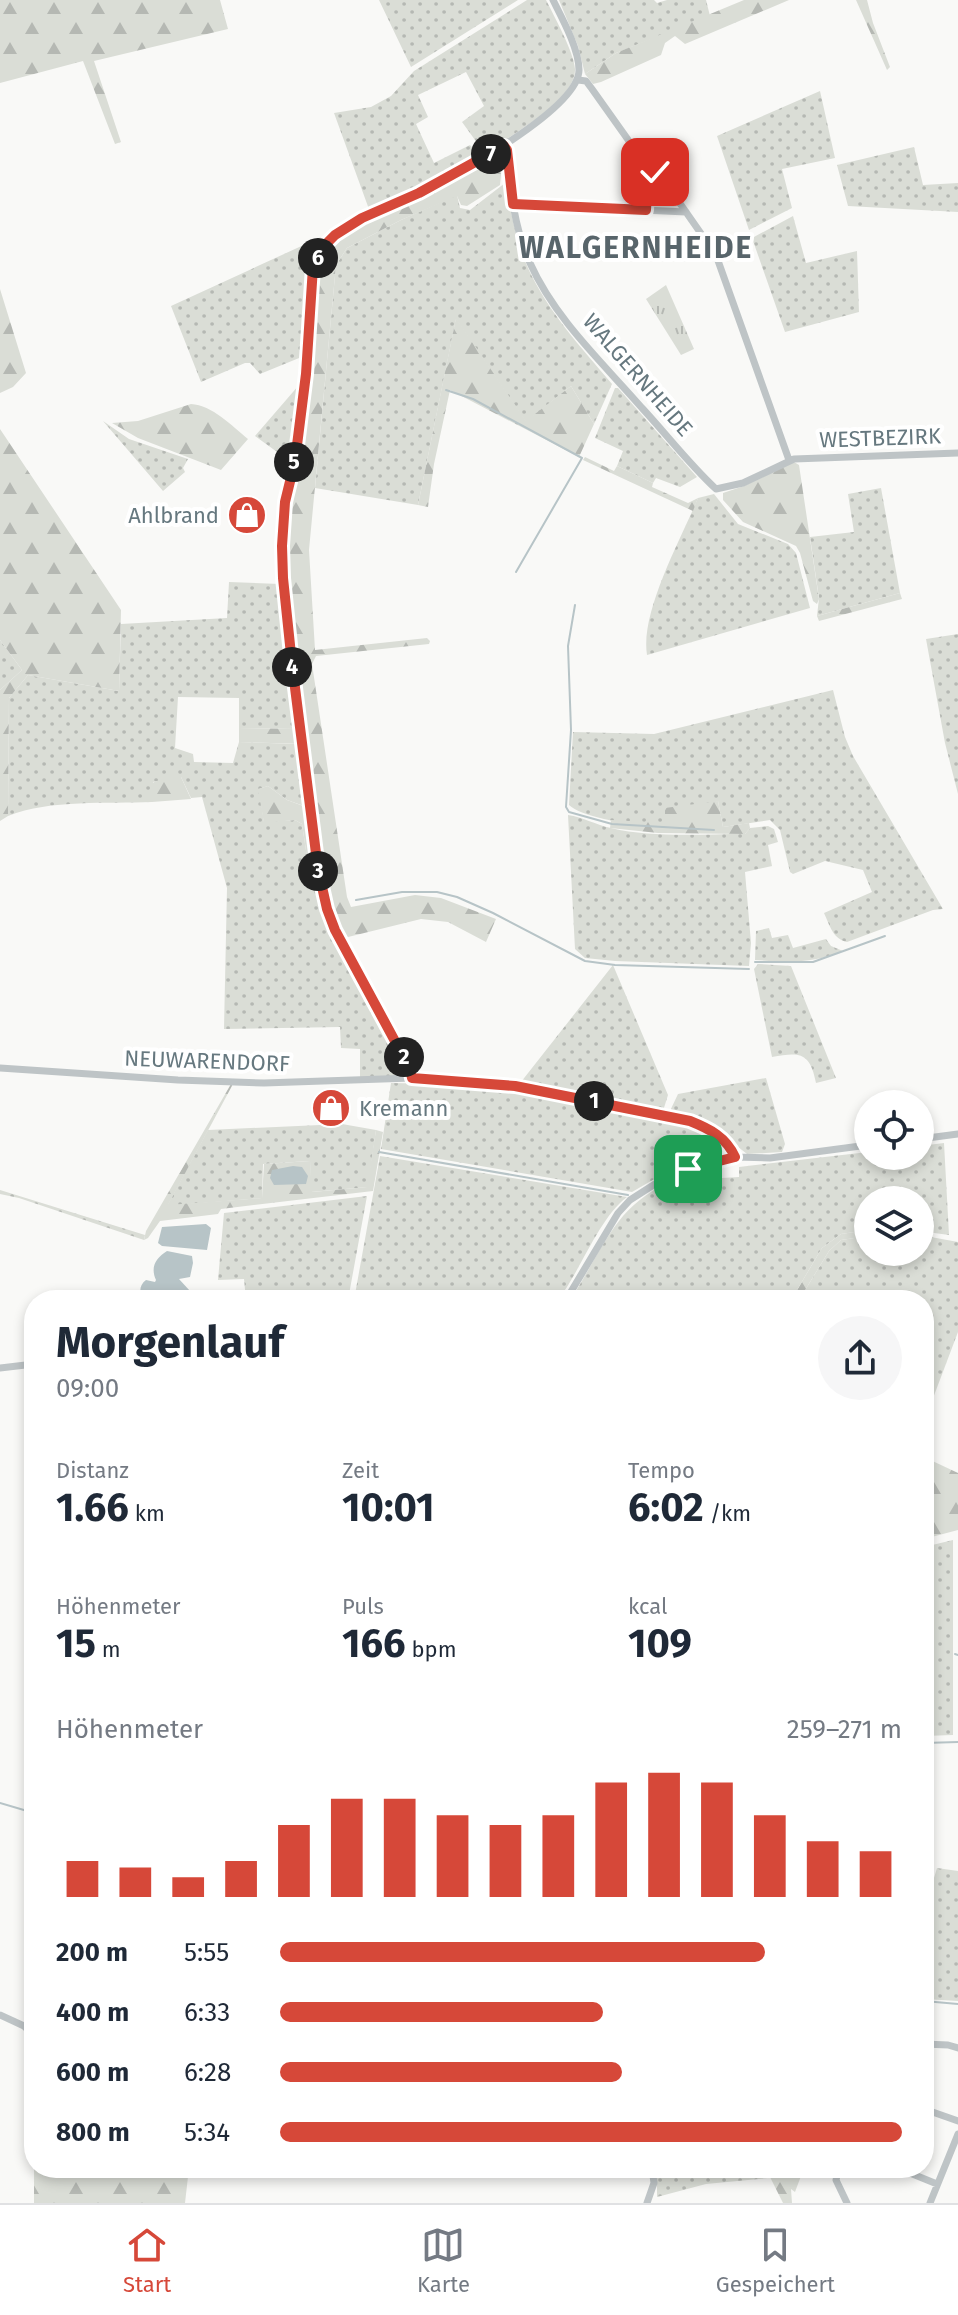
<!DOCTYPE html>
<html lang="de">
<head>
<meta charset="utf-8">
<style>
	:root { --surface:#fff; --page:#f6f6f7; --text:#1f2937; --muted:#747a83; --line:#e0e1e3; --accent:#d64839 }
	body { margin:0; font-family:"Fira Sans",sans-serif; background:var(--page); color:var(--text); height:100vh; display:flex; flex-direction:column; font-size:30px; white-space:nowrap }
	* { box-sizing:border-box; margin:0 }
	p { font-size:26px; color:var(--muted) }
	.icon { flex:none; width:44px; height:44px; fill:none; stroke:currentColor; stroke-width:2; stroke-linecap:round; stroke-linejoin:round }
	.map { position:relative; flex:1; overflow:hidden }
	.drawer { position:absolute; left:24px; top:1290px; width:910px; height:888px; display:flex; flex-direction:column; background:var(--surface); border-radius:32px; box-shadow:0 4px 12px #0003 }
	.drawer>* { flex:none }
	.tools { position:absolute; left:854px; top:1090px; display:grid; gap:16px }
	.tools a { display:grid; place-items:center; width:80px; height:80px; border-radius:50%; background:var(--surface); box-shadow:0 4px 12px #0003; font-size:40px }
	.pin { position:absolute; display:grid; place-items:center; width:68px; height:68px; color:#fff; margin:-34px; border-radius:16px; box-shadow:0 4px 12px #0006 }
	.km { position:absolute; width:40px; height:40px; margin:-20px; border-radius:50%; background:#222; color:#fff; font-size:22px; line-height:40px; text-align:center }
	.round { display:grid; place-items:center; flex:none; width:84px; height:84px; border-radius:42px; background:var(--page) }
	.summary { display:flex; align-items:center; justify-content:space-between; height:136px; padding:0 32px }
	h1 { font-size:44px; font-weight:700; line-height:60px }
	.metrics { display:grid; grid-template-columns:repeat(3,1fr); gap:12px; height:136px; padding:8px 32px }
	.metrics div { display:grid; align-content:center }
	.metrics b { font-size:40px; font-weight:700 }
	.metrics small { font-size:22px; font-weight:400 }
	.metrics p { font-size:22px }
	.chart { height:224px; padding:16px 32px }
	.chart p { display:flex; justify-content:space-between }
	.chart svg { width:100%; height:144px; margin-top:8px; stroke:var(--accent); stroke-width:6 }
	ul { padding:0 32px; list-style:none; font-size:26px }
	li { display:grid; grid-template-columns:128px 96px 1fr; align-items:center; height:60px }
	li i { height:20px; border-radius:10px; background:var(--accent) }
	.tabs { display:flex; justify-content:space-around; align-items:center; height:112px; border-top:2px solid var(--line); background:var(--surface); font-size:22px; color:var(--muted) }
	.tabs a { display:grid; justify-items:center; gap:4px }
	.tabs .active { color:var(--accent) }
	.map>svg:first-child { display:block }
	.grass { fill:url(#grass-dots) }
	.forest { fill:url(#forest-firs) }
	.park { fill:url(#park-tufts) }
	.water { fill:#b7c4c7 }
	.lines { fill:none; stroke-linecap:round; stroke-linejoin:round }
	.stream { stroke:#b7c4c7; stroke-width:2 }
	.minor { stroke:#bec4c6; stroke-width:7 }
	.route-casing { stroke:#fff; stroke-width:16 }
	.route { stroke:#d64839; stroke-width:10 }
	.labels { text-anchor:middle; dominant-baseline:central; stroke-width:8; stroke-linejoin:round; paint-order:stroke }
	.street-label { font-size:22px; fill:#66787f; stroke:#fff }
	.poi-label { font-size:22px; fill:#66787f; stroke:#fff; text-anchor:end }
	.district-label { font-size:30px; font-weight:bold; letter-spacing:2px; fill:#58656b; stroke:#fff }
</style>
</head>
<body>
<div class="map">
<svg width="958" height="2203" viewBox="0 0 958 2203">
	<defs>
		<pattern id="grass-dots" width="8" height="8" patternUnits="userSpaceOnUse" patternTransform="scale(2)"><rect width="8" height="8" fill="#daddd6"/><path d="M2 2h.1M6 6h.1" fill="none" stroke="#b5b8b3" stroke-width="1.8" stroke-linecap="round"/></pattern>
		<pattern id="forest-firs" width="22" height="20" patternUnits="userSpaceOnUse" patternTransform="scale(2)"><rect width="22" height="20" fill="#daddd6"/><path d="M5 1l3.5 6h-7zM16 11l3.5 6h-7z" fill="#b5b8b3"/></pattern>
		<pattern id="park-tufts" width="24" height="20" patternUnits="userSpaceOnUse" patternTransform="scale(2)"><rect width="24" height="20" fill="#daddd6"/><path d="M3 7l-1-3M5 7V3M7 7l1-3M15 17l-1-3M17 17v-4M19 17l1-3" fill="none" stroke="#b5b8b3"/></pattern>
	</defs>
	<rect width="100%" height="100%" fill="#f9f9f7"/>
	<path class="grass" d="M379 0H518L411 67Z
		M527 0H546C554 16 574 52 575 69 577 99 510 136 487 152L483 151 462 122 484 106 466 72 418 95 428 117 416 124 434 163 470 145 477 153 479 159 370 212 334 113 371 107 391 96 414 71Z
		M559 0H654L657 3 667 0H706L710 16 616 53 585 74 578 46Z
		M820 91 835 158 782 169 792 208 749 230 717 136Z
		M914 147 923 185 958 183V212L848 206 837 165Z
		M505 183C511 211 516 242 528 268 548 312 581 347 612 384L594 424 571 386 526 422 456 319 418 505 315 488 336 265 347 248 401 220 457 195 460 208 470 210Z
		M793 216 806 263 857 251 859 312 785 332 752 238Z
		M321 237 310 253 304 356 260 374 250 363H245L201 382 171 306Z
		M299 385 301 386 291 462 255 436Z
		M615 388H618L697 477 680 487 656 478 653 483 617 466 623 451 595 438Z
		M103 421 129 439 188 459 183 468 185 472 163 491Z
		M881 488 900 593 817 616 819 598 810 537 854 532 848 494Z
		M714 494 738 524 788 544 796 553 810 608 647 655C640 612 681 539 698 498Z
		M229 582 280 584 295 729 239 728V698L178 697 175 748 193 754 194 762 233 763 239 742 297 744 304 806 287 800 268 786 259 789 264 822 295 820 302 824 309 870 326 923 405 1069 402 1075 360 1078V1049L341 1048 340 1027 224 1029 227 888 202 797 191 798 181 777 153 782 152 802C107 804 51 799 8 816L9 698 28 675 119 691 121 624 227 618Z
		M958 634V794L945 743 926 639Z
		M0 640 22 670 0 690Z
		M833 690 845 737 853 756 943 909 933 910 847 942C833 939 830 926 824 913L872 892 863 870 825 861 793 874 790 872 780 830 770 820 723 827 718 801C702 808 683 819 666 823 646 828 583 819 569 805L573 732 654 734Z
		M568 815C583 817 596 825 611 828 652 838 702 834 745 834L750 828 768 826 774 829 778 842 768 845 772 866 745 872 751 943 749 966 615 961 585 958 575 949Z
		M769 928 772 938 788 935 793 948 826 939 831 946 843 951C812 964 788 962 755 960L756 931Z
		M758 964 791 966 836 1078 816 1083C810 1052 800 1052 772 1057L754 969Z
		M613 965 668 1095 663 1111 521 1082Z
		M766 1078 785 1144 782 1152 747 1154 708 1123 669 1113 678 1094Z
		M391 1083 444 1084 447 1087 458 1085 514 1090 650 1116 702 1130 722 1145V1154L670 1170 632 1192 381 1149Z
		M342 1124 376 1130 368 1187 311 1192 310 1161 263 1164 262 1198 167 1206 208 1130Z
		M944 1143 949 1235 920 1231V1200H868V1230L841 1234 822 1248 791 1300H602L576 1291C590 1268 602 1243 619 1221 642 1191 683 1171 720 1165L722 1178 739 1177V1167L868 1152V1156H920V1146Z
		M380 1156 627 1197C599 1218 581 1270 558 1300H354Z
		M0 1190 145 1235 144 1240 19 1198 0 1194Z
		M367 1196 348 1300H246L244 1279 218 1280 224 1213Z
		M920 1235 958 1242V1332L924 1422V1300H799L829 1251 841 1240 868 1236V1252H920Z
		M953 1540V1735L924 1736V1547Z
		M937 1868 958 1871V2001L924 1999V1911Z
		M657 2168H790L789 2176 706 2184 657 2197Z"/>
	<path class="forest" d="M0 0H220L228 29 94 61 121 142 115 144 83 61 0 83Z
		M744 0H789L685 44 675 36 665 43 661 55 601 82 593 84 585 74 616 53Z
		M856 0H867L873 23 890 67 887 70Z
		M493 156 502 165 500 185 467 206 461 205 457 196 401 220 347 248 336 265 309 550 315 650 427 638 430 641 429 644 316 656 312 664 347 897 351 907 415 895 441 898 496 919 486 942 448 922 421 919 344 938 331 910 323 877 309 870 302 824 295 820 264 823 258 789 268 786 287 800 306 807 313 802 305 744 239 742V728L295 729 303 721 287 581 285 523 290 488 299 460 320 260 335 238 391 209 450 183Z
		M0 289 26 373 13 387 0 393Z
		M456 318 526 421 571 386 594 424 579 457 450 390 434 464 428 507 418 505Z
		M191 404C212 405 232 426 248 439L221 470 138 438 112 423 138 421Z
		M0 429 121 610 119 691 28 675 9 698 8 816 0 821V690L22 670 0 640Z
		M585 457 614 471 617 466 653 483 652 487 688 503 698 498 693 511 583 460Z
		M794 462 799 465 819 599 817 604 813 601 800 553 796 546 743 522 723 500V493L744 486Z
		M900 593 902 599 819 621 817 616Z
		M172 775 181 777 191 799 152 802V783Z
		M718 801 723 827 749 823 750 828 745 834 658 833 610 828 611 820 665 823V808Z
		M231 1084H233L168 1205 262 1198 264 1164 310 1161 312 1192 367 1187 376 1130 383 1132 373 1191 221 1209 218 1214 160 1221 148 1238 144 1240 146 1231Z
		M868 1230V1236L841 1240 829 1251 799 1300H791L822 1248 841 1234Z
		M924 1457 958 1473V1530L924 1539Z
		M34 2156V2168H189L185 2203H34Z
		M790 2168H804L795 2192 791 2189 792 2203H783L770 2177 789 2176Z"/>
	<path class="park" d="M666 285 694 349 681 355 646 299Z"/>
	<path class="water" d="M293 1166 302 1167 308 1176 306 1184 274 1185 270 1178 272 1170Z
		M206 1224 211 1228 207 1250 162 1246 158 1243 162 1227Z
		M167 1251 192 1256 193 1263 190 1277 179 1279 190 1291 189 1298 169 1300 162 1297 156 1300H143C139 1293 139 1285 146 1280L155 1282 156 1280C150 1267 156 1258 167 1251Z"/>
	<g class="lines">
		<path class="stream" d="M446 390 473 399 582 458 516 572
			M575 605 568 646 571 730 566 807 569 812 612 824 714 830
			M356 900 402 892H437L457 897 493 913 585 961 615 965 749 969
			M755 962H813L885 936
			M379 1152 628 1195
			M955 1654 958 1655
			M924 1743 958 1742
			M0 1803 34 1813
			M924 2001 958 2004"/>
		<path class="minor" d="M578 80 586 81 592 89 646 165 662 179 672 192 716 255 789 460
			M504 146 507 150C510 188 514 228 530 263 555 319 603 363 642 408 667 435 690 465 716 489L743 483 794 459 958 453
			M646 165 648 176 646 210
			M513 204 686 212
			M0 1068 178 1080 264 1083 412 1078 515 1086 690 1121C710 1128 726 1137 735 1157
			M412 1078 410 1069C389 1032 370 996 351 959 342 942 332 926 327 908 311 854 309 796 302 741 293 670 276 589 283 517 284 498 291 481 294 462 299 438 301 413 304 388 308 356 304 284 318 258 337 220 384 210 420 193 454 176 579 109 579 70 579 49 562 18 553 0
			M920 1139 958 1134
			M566 1300 618 1213 630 1200 655 1184 688 1169 735 1157 770 1158 868 1145
			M0 1368 34 1364
			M0 2015 24 2026 34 2036
			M924 2044 948 2045 958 2048
			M924 2109 958 2121
			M647 2203 654 2183 652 2168
			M847 2203 836 2180 839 2168 905 2171 937 2184
			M930 2203 958 2134"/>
	</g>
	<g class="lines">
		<g class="route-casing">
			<path id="route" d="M655 172 646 165 648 176 646 210 513 204 507 150 504 146 419 193 362 218 335 235 326 244 313 267 306 374 295 461 285 502 282 546 283 578 292 664 318 869 327 909 335 930 410 1069 412 1078 515 1086 690 1121C710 1129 726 1137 735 1157L688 1169"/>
		</g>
		<use href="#route" class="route"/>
	</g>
	<defs>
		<g id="shop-disc" transform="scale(2)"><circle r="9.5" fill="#d64839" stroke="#fff"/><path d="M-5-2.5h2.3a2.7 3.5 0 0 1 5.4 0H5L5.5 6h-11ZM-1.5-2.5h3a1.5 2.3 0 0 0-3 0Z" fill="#fff"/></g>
	</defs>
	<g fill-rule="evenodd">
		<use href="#shop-disc" x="247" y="515"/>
		<use href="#shop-disc" x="331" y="1108"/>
	</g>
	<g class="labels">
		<g class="street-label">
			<text transform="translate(638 375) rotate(49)">WALGERNHEIDE</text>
			<text transform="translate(880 438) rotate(-2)">WESTBEZIRK</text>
			<text transform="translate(207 1061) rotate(2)">NEUWARENDORF</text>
		</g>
		<g class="poi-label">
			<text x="219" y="515">Ahlbrand</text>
			<text x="359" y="1108" text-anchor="start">Kremann</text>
		</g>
		<g class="district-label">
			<text x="636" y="248">WALGERNHEIDE</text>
		</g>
	</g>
</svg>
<div class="tools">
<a><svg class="icon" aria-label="locate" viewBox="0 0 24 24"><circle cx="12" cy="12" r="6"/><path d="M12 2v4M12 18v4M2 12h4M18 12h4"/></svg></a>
<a><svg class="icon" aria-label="layers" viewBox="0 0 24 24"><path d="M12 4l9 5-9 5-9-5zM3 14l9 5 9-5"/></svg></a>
</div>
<div class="pin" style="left:688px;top:1169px;background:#1e9e55"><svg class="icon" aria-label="arrive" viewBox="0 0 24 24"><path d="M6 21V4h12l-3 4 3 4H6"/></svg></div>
<div class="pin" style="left:655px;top:172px;background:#d93025"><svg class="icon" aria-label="check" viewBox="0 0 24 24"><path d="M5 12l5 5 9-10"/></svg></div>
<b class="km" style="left:594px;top:1101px">1</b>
<b class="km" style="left:404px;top:1057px">2</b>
<b class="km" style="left:318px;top:871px">3</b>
<b class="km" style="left:292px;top:667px">4</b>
<b class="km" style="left:294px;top:462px">5</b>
<b class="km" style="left:318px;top:258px">6</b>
<b class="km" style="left:491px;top:154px">7</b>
<section class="drawer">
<div class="summary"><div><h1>Morgenlauf</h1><p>09:00</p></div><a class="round"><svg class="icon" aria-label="share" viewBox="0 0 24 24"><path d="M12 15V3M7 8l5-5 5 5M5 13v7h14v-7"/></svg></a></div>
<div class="metrics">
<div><p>Distanz</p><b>1.66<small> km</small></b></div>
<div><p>Zeit</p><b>10:01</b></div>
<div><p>Tempo</p><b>6:02<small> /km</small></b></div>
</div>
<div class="metrics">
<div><p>Höhenmeter</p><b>15<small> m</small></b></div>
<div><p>Puls</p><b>166<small> bpm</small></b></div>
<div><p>kcal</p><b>109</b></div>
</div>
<div class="chart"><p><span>Höhenmeter</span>259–271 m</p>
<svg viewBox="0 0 160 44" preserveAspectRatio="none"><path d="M5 44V33M15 44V35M25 44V38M35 44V33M45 44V22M55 44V14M65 44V14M75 44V19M85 44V22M95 44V19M105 44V9M115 44V6M125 44V9M135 44V19M145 44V27M155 44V30"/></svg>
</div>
<ul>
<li><b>200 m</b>5:55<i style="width:78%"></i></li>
<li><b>400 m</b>6:33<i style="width:52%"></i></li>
<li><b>600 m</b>6:28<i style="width:55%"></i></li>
<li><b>800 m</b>5:34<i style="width:100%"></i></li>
</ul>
</section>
</div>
<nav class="tabs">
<a class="active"><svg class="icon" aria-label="home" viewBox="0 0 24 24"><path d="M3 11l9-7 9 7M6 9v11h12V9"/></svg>Start</a>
<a><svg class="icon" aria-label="map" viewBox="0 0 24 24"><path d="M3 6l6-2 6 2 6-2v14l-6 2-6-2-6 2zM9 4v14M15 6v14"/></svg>Karte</a>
<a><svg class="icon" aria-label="saved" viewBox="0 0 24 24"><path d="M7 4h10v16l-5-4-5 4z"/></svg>Gespeichert</a>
</nav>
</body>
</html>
